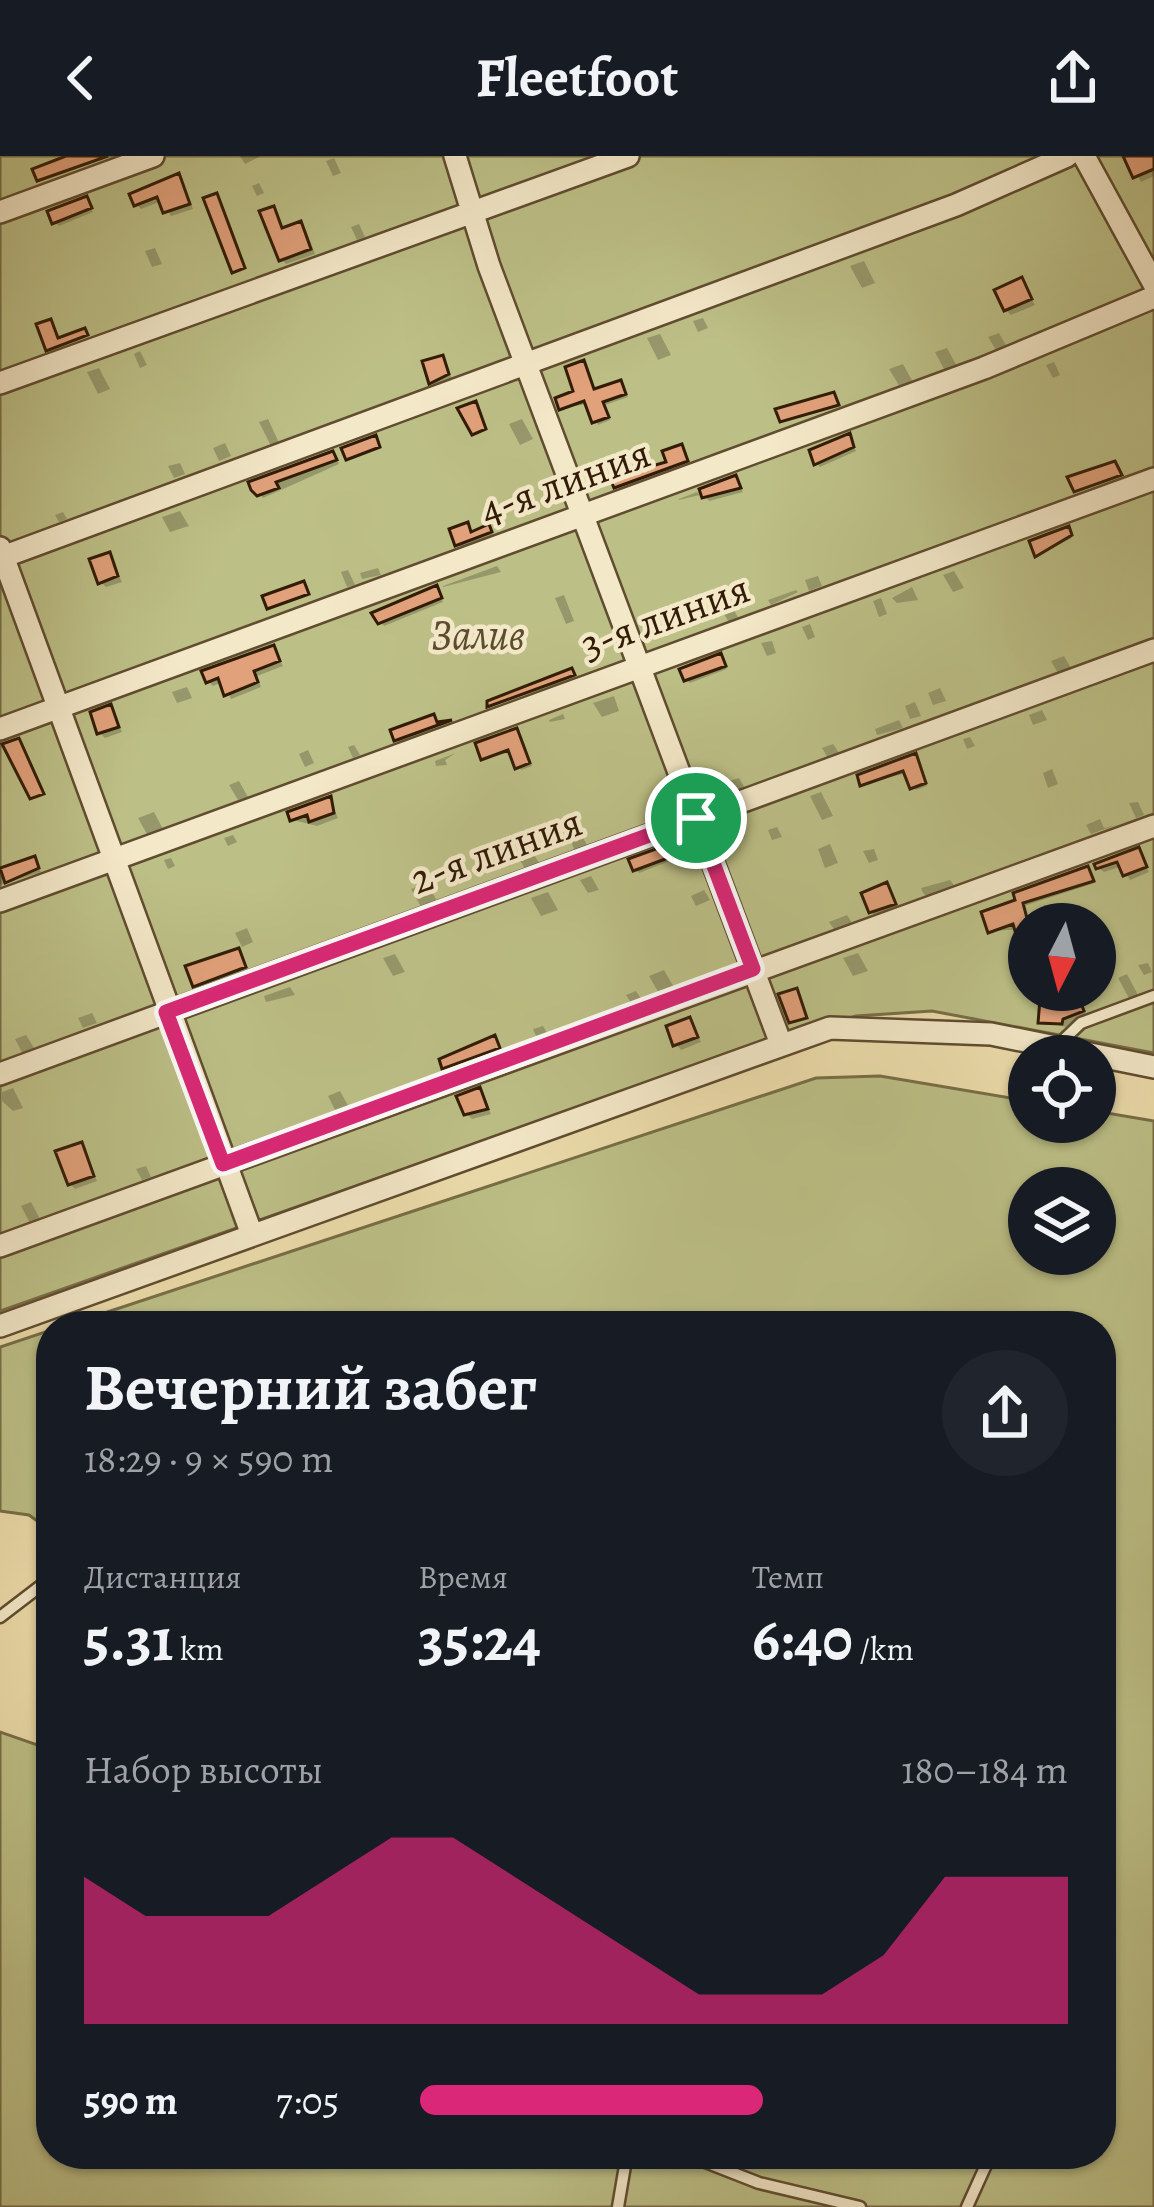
<!DOCTYPE html>
<html lang="ru">
<head>
<meta charset="utf-8">
<style>
	:root { --surface:#171b24; --page:#20242c; --text:#f1f3f6; --muted:#9ea1a6; --accent:#db2777 }
	body { margin:0; font-family:Alegreya,serif; background:var(--page); color:var(--text); height:100vh; display:flex; flex-direction:column; font-size:45px; white-space:nowrap }
	* { box-sizing:border-box; margin:0 }
	p { font-size:39px; color:var(--muted) }
	.icon { flex:none; width:66px; height:66px; fill:none; stroke:currentColor; stroke-width:2; stroke-linecap:round; stroke-linejoin:round }
	.map { position:relative; flex:1; overflow:hidden }
	.drawer { position:absolute; left:36px; top:1155px; width:1080px; height:858px; display:flex; flex-direction:column; background:var(--surface); border-radius:48px; box-shadow:0 3px 9px #0004 }
	.drawer>* { flex:none }
	.needle { width:78px; rotate:186deg }
	.tools { position:absolute; left:1008px; top:747px; display:grid; gap:24px }
	.tools a { display:grid; place-items:center; width:108px; height:108px; border-radius:50%; background:var(--surface); box-shadow:0 3px 9px #0004; font-size:60px }
	.pin { position:absolute; display:grid; place-items:center; width:102px; height:102px; color:#fff; margin:-51px; border:6px solid #fff; border-radius:50%; box-shadow:0 3px 12px #0007 }
	.round { display:grid; place-items:center; flex:none; width:126px; height:126px; border-radius:63px; background:var(--page) }
	.head { display:flex; align-items:center; justify-content:space-between; height:204px; padding:0 48px }
	h1 { font-size:66px; font-weight:600; line-height:90px }
	.metrics { display:grid; grid-template-columns:repeat(3,1fr); gap:18px; height:204px; padding:12px 48px }
	.metrics div { display:grid; align-content:center }
	.metrics b { font-size:60px; font-weight:600 }
	.metrics small { font-size:33px; font-weight:400 }
	.metrics p { font-size:33px }
	.chart { height:336px; padding:24px 48px }
	.chart p { display:flex; justify-content:space-between }
	.chart svg { width:100%; height:216px; margin-top:12px; fill:var(--accent); opacity:.7 }
	ul { padding:0 48px; list-style:none; font-size:39px }
	li { display:grid; grid-template-columns:192px 144px 1fr; align-items:center; height:90px }
	li i { height:30px; border-radius:15px; background:var(--accent) }
	header { display:flex; justify-content:space-between; align-items:center; height:156px; padding:0 48px; background:var(--surface); font-size:54px; font-weight:600 }
	.map>svg:first-child { display:block }
	.green { fill:#bcbf86; stroke:#776e46; stroke-width:3; fill-rule:evenodd }
	.shadow { fill:#0003 }
	.building { fill:#e1a17b; stroke:#321c07; stroke-width:3 }
	.lines { fill:none; stroke-linecap:round; stroke-linejoin:round }
	.lane-casing { stroke:#604c30; stroke-width:15 }
	.street-casing { stroke:#604c30; stroke-width:26 }
	.lane { stroke:#f3e8c8; stroke-width:10 }
	.street { stroke:#f3e8c8; stroke-width:21 }
	.route-casing { stroke:#fff; stroke-width:24 }
	.route { stroke:#db2777; stroke-width:15 }
	.labels { text-anchor:middle; dominant-baseline:central; stroke-width:9; stroke-linejoin:round; paint-order:stroke }
	.street-label { font-size:42px; fill:#321c07; stroke:#f3e8c8 }
	.park-label { font-size:42px; font-style:italic; fill:#5b4d2d; stroke:#f3e8c8 }
</style>
</head>
<body>
<header><svg class="icon" aria-label="back" viewBox="0 0 24 24"><path d="M15 5l-7 7 7 7"/></svg>Fleetfoot<svg class="icon" aria-label="share" viewBox="0 0 24 24"><path d="M12 15V3M7 8l5-5 5 5M5 13v7h14v-7"/></svg></header>
<div class="map">
<svg width="1154" height="2051" viewBox="0 0 1154 2051">
	<rect width="100%" height="100%" fill="#ecdcab"/>
	<filter id="stains"><feTurbulence type="fractalNoise" baseFrequency=".00167" numOctaves="4"/><feColorMatrix values="0 0 0 0 .2 0 0 0 0 .09 0 0 0 0 .02 0 0 0 .5 -.17"/></filter>
	<radialGradient id="worn" r=".72"><stop offset=".6" stop-color="#630" stop-opacity="0"/><stop offset="1" stop-color="#630" stop-opacity=".3"/></radialGradient>
	<path class="green" d="M0 0H1154V897L932 855 856 860 771 884 0 1155ZM1029 768H1095V834H1029Z
		M880 920 1029 945V966H1095V955L1154 965V2051H0V1576L43 1591 51 1574V1998H1101V1170H65L816 922ZM1029 1032H1095V1098H1029Z
		M51 1174V1375L29 1359 0 1355V1191Z"/>
	<path class="shadow" d="M79 0H87L90 8 39 23Z
		M240 0H259V1L245 8Z
		M1127 0H1154V20L1141 26Z
		M334 2 341 17 333 20 326 5Z
		M179 21 193 53 171 60 162 45 141 53 136 48Z
		M259 27 264 37 257 40 252 30Z
		M86 44 93 56 59 70 55 66Z
		M273 53 284 75 301 69 306 74 315 98 286 108 281 103Z
		M359 68 365 81 357 84 351 71Z
		M155 92 162 108 152 111 145 95Z
		M864 105 875 127 862 132 850 110Z
		M1021 125 1035 149 1011 159 1006 154Z
		M703 162 708 172 698 176 693 165Z
		M999 177 1008 193 998 197 988 181Z
		M660 178 671 199 658 204 647 182Z
		M947 192 958 212 946 217 935 196Z
		M140 195 147 209 140 212 134 198Z
		M442 202 453 224 437 231 432 226Z
		M1054 206 1060 219 1053 222 1046 209Z
		M583 208 595 236 620 227 628 241 605 249 610 264 598 269 588 248 562 252 577 237Z
		M903 208 914 228 900 231 889 213Z
		M99 212 110 233 98 238 87 216Z
		M835 241 838 251 782 265Z
		M268 263 280 289 272 292 259 266Z
		M522 263 533 283 520 289 509 268Z
		M849 281 856 295 820 311 817 308Z
		M225 287 231 300 219 305 213 292Z
		M681 291 691 309 621 335 616 330 670 308Z
		M333 298 339 308 263 342 252 328Z
		M180 307 185 318 174 322 168 310Z
		M735 322 743 336 709 345 705 340Z
		M697 336 700 339 679 344V343Z
		M180 355 189 370 170 376 162 361Z
		M63 356 67 363 59 366 55 359Z
		M467 370 473 378 488 372 495 381 462 393 458 388Z
		M1070 375 1072 382 1038 399 1033 386Z
		M109 399 122 426 106 431 101 426Z
		M497 410 501 416 443 431V430Z
		M378 412 381 419 362 423 360 417Z
		M348 414 355 429 347 431 341 416Z
		M954 415 964 432 953 436 943 419Z
		M818 420 822 430 809 435 805 424Z
		M912 431 918 444 897 447 892 442Z
		M436 432 443 446 384 470 374 455Z
		M798 436 771 449 768 444 796 434Z
		M564 439 574 465 566 468 555 442Z
		M881 442 887 458 879 461 873 445Z
		M731 449 740 465 730 468 721 453Z
		M810 468 815 481 808 484 802 471Z
		M772 485 776 497 767 500 761 487Z
		M273 492 283 510 257 520 261 531 231 543 222 526 213 530 208 525Z
		M1064 500 1072 514 1059 519 1051 505Z
		M720 501 727 513 690 527 686 523Z
		M572 515 576 522 490 550Z
		M187 531 192 542 177 547 172 536Z
		M940 532 946 545 933 549 928 537Z
		M614 540 619 555 602 561 593 547Z
		M915 546 921 560 910 563 905 550Z
		M111 552 122 576 105 582 99 576Z
		M1042 554 1047 564 1033 569 1029 559Z
		M563 558 565 563 550 566 549 564Z
		M434 562 439 569 451 565 400 587 396 583Z
		M899 564 903 572 877 579 875 573Z
		M519 579 532 610 521 614 512 596 484 602Z
		M970 581 975 590 967 593 963 583Z
		M833 588 840 598 828 602 822 592Z
		M348 591 354 589 360 599 353 602Z
		M308 594 314 607 305 611 299 598Z
		M456 597 445 604 447 609 436 610 435 605Z
		M915 601 927 630 916 634 907 617 863 628Z
		M1052 613 1058 628 1048 632 1043 617Z
		M739 622 746 634 737 638 729 625Z
		M239 625 248 641 238 644 229 629Z
		M821 636 833 660 822 664 810 640Z
		M330 644 338 662 317 670 293 664Z
		M1138 646 1144 659 1136 662 1129 647Z
		M154 656 164 675 148 680 138 662Z
		M1100 663 1104 672 1116 669 1091 678 1086 669Z
		M736 667 745 681 728 688 719 673Z
		M777 671 782 681 772 684 768 674Z
		M578 672 588 691 575 696 568 676Z
		M233 679 237 686 228 690 224 682Z
		M830 688 838 707 825 712 818 693Z
		M874 693 878 704 869 707 863 695Z
		M663 694 670 705 639 717 635 713Z
		M1138 695 1149 716 1130 724 1122 710 1104 716 1099 712Z
		M533 697 541 710 526 715 519 702Z
		M34 703 41 716 0 729V712Z
		M164 704 171 702 175 710 168 713Z
		M1090 716 1095 727 1024 750 1029 773 991 775 985 758Z
		M591 720 599 734 588 737 580 724Z
		M950 724 955 731 928 741 923 737 921 732Z
		M427 727 437 745 421 751 411 733Z
		M886 730 899 753 876 761 871 755Z
		M704 734 710 744 696 750 691 740Z
		M548 736 558 754 541 760 531 742Z
		M847 759 854 770 836 776 829 766Z
		M247 772 253 786 242 791 235 777Z
		M238 796 250 817 201 835 195 830Z
		M858 797 868 815 853 820 843 802Z
		M395 798 405 816 393 820 383 802Z
		M1148 807 1152 816 1144 819 1138 809Z
		M664 814 675 833 660 839 649 820Z
		M1127 818 1139 841 1130 844 1118 822Z
		M290 831 295 839 266 846 264 840Z
		M636 835 643 846 633 850 626 839Z
		M1077 843 1086 859 1065 871 1042 865Z
		M92 857 97 867 83 872 78 862Z
		M690 864 701 886 681 894 676 888Z
		M543 870 547 877 536 880 533 873Z
		M26 879 36 895 24 900 15 883Z
		M496 885 500 894 445 911Z
		M13 932 23 952 13 955 2 945V936Z
		M340 935 350 953 337 958 328 940Z
		M479 935 491 958 472 963 466 957Z
		M81 989 97 1025 75 1033 70 1028Z
		M146 1010 151 1021 142 1024 136 1013Z
		M31 1046 41 1065 31 1069 21 1050Z"/>
	<path class="building" d="M66 0H108L37 25 32 13Z
		M1123 0H1154V13L1133 22Z
		M179 17 190 48 163 57 157 41 134 50 129 38Z
		M217 37 245 112 232 117 203 42Z
		M87 40 92 52 52 68 47 55Z
		M274 50 282 72 301 65 311 93 279 105 259 55Z
		M1022 121 1032 143 1004 155 994 134Z
		M51 163 58 182 85 172 88 179 46 195 36 168Z
		M443 199 449 218 429 228 422 205Z
		M584 204 594 233 621 224 626 238 603 246 609 261 592 267 584 245 559 254 555 242 573 235 565 211Z
		M834 236 839 249 780 266 775 253Z
		M476 245 486 273 472 279 457 252Z
		M850 277 854 291 814 309 809 294Z
		M376 279 380 291 346 304 341 292Z
		M682 288 688 305 614 332 610 322 666 306 662 295Z
		M333 295 337 304 276 326 279 332 257 340 251 334 248 326Z
		M1115 305 1122 319 1074 336 1067 321Z
		M736 319 741 332 702 342 699 333Z
		M468 366 471 376 489 368 492 376 455 390 449 373Z
		M1069 370 1072 379 1035 401 1029 385Z
		M110 396 118 420 98 428 89 403Z
		M304 425 309 438 267 453 262 440Z
		M437 429 442 442 378 468 371 457Z
		M274 489 280 505 254 515 258 526 224 540 218 522 206 527 201 515Z
		M721 497 726 510 684 525 679 513Z
		M572 512 575 519 487 551V545Z
		M111 548 119 571 97 578 90 556Z
		M434 558 437 566 452 564 394 585 390 574Z
		M517 572 530 607 515 613 508 594 481 604 475 587Z
		M19 582 44 638 30 643 2 588Z
		M916 597 926 627 910 633 903 615 860 630 857 619Z
		M331 640 334 657 309 666 307 659 290 665 287 656Z
		M664 690 668 702 633 715 628 703Z
		M1139 691 1147 711 1123 720 1117 706 1096 713 1094 708Z
		M35 700 39 712 5 727 0 712Z
		M1088 710 1094 725 1023 747 1029 770 1015 775 1013 768 988 777 981 756 1015 744 1013 737Z
		M887 726 896 748 869 757 861 737Z
		M239 792 246 811 193 831 185 810Z
		M797 832 807 862 789 867 778 838Z
		M1078 840 1084 855 1063 863 1062 868 1038 867 1040 843Z
		M690 861 698 881 673 890 666 870Z
		M495 879 500 892 442 913 439 903Z
		M480 931 488 953 464 959 456 940Z
		M82 986 94 1020 68 1029 55 995Z"/>
	<g class="lines">
		<g class="lane-casing">
			<path id="lane" d="M1058 889 1081 867 1154 840
				M0 1461 51 1422
				M685 1998 759 2027 860 2051
				M618 2051 627 1998
				M967 2051 991 1998"/>
		</g>
		<g class="street-casing">
			<path id="street" d="M455 0 489 110 781 888
				M1084 0 1154 128
				M0 56 153 0
				M0 227 628 0
				M0 392 251 1076
				M0 402 956 49 1067 0
				M0 573 984 212 1154 141
				M0 745 1154 323
				M0 918 1154 494
				M0 1090 1154 670
				M0 1170 830 872 991 878 1154 911"/>
		</g>
		<use href="#lane" class="lane"/>
		<use href="#street" class="street"/>
	</g>
	<g class="lines">
		<g class="route-casing">
			<path id="route" d="M696 662 753 813 223 1008 166 856Z"/>
		</g>
		<use href="#route" class="route"/>
	</g>
	<g class="labels">
		<g class="street-label">
			<text transform="translate(565 325) rotate(-20)">4-я линия</text>
			<text transform="translate(665 460) rotate(-20)">3-я линия</text>
			<text transform="translate(496 694) rotate(-20)">2-я линия</text>
		</g>
		<g class="park-label">
			<text x="478" y="478">Залив</text>
		</g>
	</g>
	<rect width="100%" height="100%" filter="url(#stains)"/>
	<rect width="100%" height="100%" fill="url(#worn)"/>
</svg>
<div class="tools">
<a><svg class="needle" viewBox="-14 -14 28 28"><path d="M0-13l5 13h-10z" fill="#e53935"/><path d="M0 13l5-13h-10z" fill="#9ea1a6"/></svg></a>
<a><svg class="icon" aria-label="locate" viewBox="0 0 24 24"><circle cx="12" cy="12" r="6"/><path d="M12 2v4M12 18v4M2 12h4M18 12h4"/></svg></a>
<a><svg class="icon" aria-label="layers" viewBox="0 0 24 24"><path d="M12 4l9 5-9 5-9-5zM3 14l9 5 9-5"/></svg></a>
</div>
<div class="pin" style="left:696px;top:662px;background:#1e9e55"><svg class="icon" aria-label="arrive" viewBox="0 0 24 24"><path d="M6 21V4h12l-3 4 3 4H6"/></svg></div>
<section class="drawer">
<div class="head"><div><h1>Вечерний забег</h1><p>18:29 · 9 × 590 m</p></div><a class="round"><svg class="icon" aria-label="share" viewBox="0 0 24 24"><path d="M12 15V3M7 8l5-5 5 5M5 13v7h14v-7"/></svg></a></div>
<div class="metrics">
<div><p>Дистанция</p><b>5.31<small> km</small></b></div>
<div><p>Время</p><b>35:24</b></div>
<div><p>Темп</p><b>6:40<small> /km</small></b></div>
</div>
<div class="chart"><p><span>Набор высоты</span>180–184 m</p>
<svg viewBox="0 0 160 44" preserveAspectRatio="none"><path d="M0 44V14L10 22L20 22L30 22L40 14L50 6L60 6L70 14L80 22L90 30L100 38L110 38L120 38L130 30L140 14L150 14L160 14V44z"/></svg>
</div>
<ul>
<li><b>590 m</b>7:05<i style="width:53%"></i></li>
</ul>
</section>
</div>
</body>
</html>
